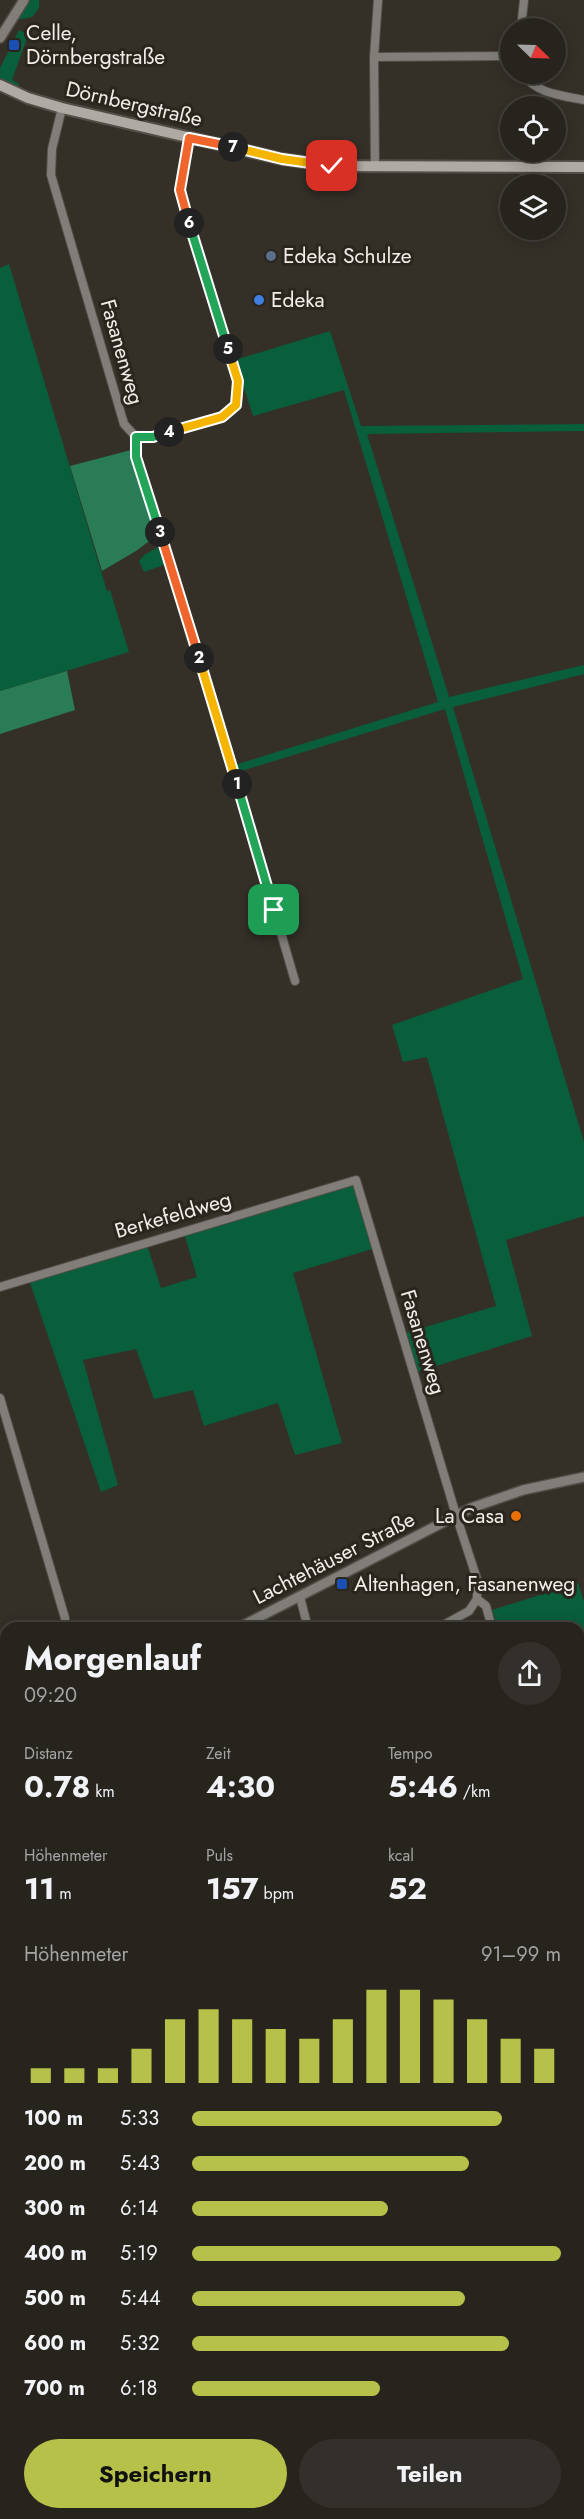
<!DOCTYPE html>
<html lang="de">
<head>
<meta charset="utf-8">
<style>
	:root { --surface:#27241e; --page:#33302b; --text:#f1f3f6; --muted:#a4a4a4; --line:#43413c; --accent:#b6c149 }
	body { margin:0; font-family:Jost,sans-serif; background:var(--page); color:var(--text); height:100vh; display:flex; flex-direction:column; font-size:22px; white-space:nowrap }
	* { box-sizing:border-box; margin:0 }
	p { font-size:20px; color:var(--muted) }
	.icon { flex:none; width:33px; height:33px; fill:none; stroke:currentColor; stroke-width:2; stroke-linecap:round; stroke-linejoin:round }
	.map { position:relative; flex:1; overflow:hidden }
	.details { position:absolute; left:0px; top:1622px; width:585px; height:898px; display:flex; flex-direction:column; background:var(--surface); border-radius:18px 18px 0 0; box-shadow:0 3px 15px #0003,0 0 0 2px var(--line) }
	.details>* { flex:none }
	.needle { width:39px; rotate:113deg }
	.fabs { position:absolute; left:500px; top:18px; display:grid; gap:12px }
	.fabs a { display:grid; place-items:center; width:66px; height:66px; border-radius:50%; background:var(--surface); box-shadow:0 3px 15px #0003,0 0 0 2px var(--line); font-size:30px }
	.pin { position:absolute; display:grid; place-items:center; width:51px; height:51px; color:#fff; margin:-26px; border-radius:12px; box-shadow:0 3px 9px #0006 }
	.km { position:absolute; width:30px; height:30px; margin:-15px; border-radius:50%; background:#222; color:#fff; font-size:16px; line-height:30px; text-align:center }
	.round { display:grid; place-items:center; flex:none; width:63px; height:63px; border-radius:32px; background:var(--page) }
	.overview { display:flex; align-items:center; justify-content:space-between; height:102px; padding:0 24px }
	h1 { font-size:33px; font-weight:700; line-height:45px }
	.figures { display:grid; grid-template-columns:repeat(3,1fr); gap:9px; height:102px; padding:6px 24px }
	.figures div { display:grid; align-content:center }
	.figures b { font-size:30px; font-weight:700 }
	.figures small { font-size:16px; font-weight:400 }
	.figures p { font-size:16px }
	.chart { height:168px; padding:12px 24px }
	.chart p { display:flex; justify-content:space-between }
	.chart svg { width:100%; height:108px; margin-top:6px; stroke:var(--accent); stroke-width:6 }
	.action { display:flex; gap:12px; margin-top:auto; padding:12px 24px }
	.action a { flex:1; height:69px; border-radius:36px; background:var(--accent); color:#111; font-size:24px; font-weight:700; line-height:69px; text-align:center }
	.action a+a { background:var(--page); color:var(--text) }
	ul { padding:0 24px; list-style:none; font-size:20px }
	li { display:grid; grid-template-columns:96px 72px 1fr; align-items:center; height:45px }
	li i { height:15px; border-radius:8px; background:var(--accent) }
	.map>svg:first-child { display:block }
	.green { fill:#095e3c }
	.forest { fill:#297c55 }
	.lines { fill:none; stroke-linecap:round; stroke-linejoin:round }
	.stream { stroke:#4070b9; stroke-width:3 }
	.minor-casing { stroke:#524e47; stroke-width:10 }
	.tertiary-casing { stroke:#524e47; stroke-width:12 }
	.secondary-casing { stroke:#524e47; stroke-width:14 }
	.minor { stroke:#817e7a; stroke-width:8 }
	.tertiary { stroke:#817e7a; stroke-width:9 }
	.secondary { stroke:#afaaa4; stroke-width:10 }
	.rail { stroke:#b6b3ad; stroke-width:3; stroke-dasharray:10 10; stroke-linecap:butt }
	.split-1-casing { stroke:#fff; stroke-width:12 }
	.split-2-casing { stroke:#fff; stroke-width:12 }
	.split-3-casing { stroke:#fff; stroke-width:12 }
	.split-4-casing { stroke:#fff; stroke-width:12 }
	.split-5-casing { stroke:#fff; stroke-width:12 }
	.split-6-casing { stroke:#fff; stroke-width:12 }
	.split-7-casing { stroke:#fff; stroke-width:12 }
	.split-8-casing { stroke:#fff; stroke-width:12 }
	.split-1 { stroke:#22a559; stroke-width:8 }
	.split-2 { stroke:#f5b400; stroke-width:8 }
	.split-3 { stroke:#f0652b; stroke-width:8 }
	.split-4 { stroke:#22a559; stroke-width:8 }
	.split-5 { stroke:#f5b400; stroke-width:8 }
	.split-6 { stroke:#22a559; stroke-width:8 }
	.split-7 { stroke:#f0652b; stroke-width:8 }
	.split-8 { stroke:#f5b400; stroke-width:8 }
	.transit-dot { fill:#1a4fb4; stroke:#2a261e; stroke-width:2 }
	.service-dot { fill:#5c6f8a; stroke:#2a261e; stroke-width:2 }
	.shop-dot { fill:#3f7fe0; stroke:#2a261e; stroke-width:2 }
	.food-dot { fill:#e8710a; stroke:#2a261e; stroke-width:2 }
	.labels { text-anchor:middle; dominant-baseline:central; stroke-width:6; stroke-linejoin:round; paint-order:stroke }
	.poi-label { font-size:21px; fill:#f1eee9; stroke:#2a261e; text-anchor:start }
	.street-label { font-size:21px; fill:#f1eee9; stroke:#2a261e }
</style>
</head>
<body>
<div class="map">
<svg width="584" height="2519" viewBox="0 0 584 2519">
	<rect width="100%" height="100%" fill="#343028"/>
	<path class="green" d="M29 0H39V8L32 17 17 20Z
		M19 30 27 34V38L12 80 19 84 18 86 0 78V68Z
		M9 264 107 591 110 590 129 652 0 691V268Z
		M330 331 361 426 584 424V431L367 434 449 697 584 665V674L453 707 584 1142V1216L506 1240 532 1336 417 1372 405 1333 496 1306 427 1057 403 1062 392 1025 523 979 445 709 238 772 235 765 438 702 344 390 253 416 235 360Z
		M158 547 164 565 144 572 139 561 144 555Z
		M353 1185 372 1249 293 1273 342 1443 295 1455 278 1403 204 1426 193 1390 154 1399 136 1349 83 1360 118 1485 101 1492 29 1280 147 1245 161 1288 197 1277 184 1233Z
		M578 1583 584 1601V1715L579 1717V1628L498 1627 492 1610Z
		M117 2514H158L159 2519H113Z
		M164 2514H487L485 2519H165Z"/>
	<path class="forest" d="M131 450 156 536 136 551 102 571 70 466Z
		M67 671 75 710 0 734V691Z
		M6 2511V2514H117L113 2519H0V2513Z"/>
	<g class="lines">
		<path class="stream" d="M579 2313 584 2312"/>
		<g class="minor-casing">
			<path id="minor" d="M521 28 524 0
				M374 57 510 56
				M522 74C538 94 559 95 584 100
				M62 108 52 149 51 175 124 424 136 437V457L233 769 295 981
				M375 167 374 57 378 0
				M136 437H153L222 417 236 405 238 381 202 266 180 190 189 138
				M0 1287 356 1180 456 1515 477 1579V1599L486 1606 492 1628
				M0 1398 65 1618V1628
				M300 1597 308 1628
				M438 1628 469 1611 477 1599
				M0 1746H6
				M0 1902H6
				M579 1920 584 1937"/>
		</g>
		<g class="tertiary-casing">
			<path id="tertiary" d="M0 38 24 0
				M238 1628 471 1508 523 1490 584 1477
				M0 1643 6 1642"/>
		</g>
		<g class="secondary-casing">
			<path id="secondary" d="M0 85 28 98 62 108 282 159 332 166 584 167"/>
		</g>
		<use href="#minor" class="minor"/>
		<use href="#tertiary" class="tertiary"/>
		<use href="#secondary" class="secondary"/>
		<path class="rail" d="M579 2134 584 2131
			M90 2519 93 2514"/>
	</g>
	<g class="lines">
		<g class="split-1-casing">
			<path id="split-1" d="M237 784 274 910"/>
		</g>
		<g class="split-2-casing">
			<path id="split-2" d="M199 658 237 784"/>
		</g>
		<g class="split-3-casing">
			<path id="split-3" d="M160 532 199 658"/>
		</g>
		<g class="split-4-casing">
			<path id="split-4" d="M160 532 136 457V437H153L169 432"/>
		</g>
		<g class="split-5-casing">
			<path id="split-5" d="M169 432 222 417 236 405 238 381 228 349"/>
		</g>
		<g class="split-6-casing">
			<path id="split-6" d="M189 223 228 349"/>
		</g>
		<g class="split-7-casing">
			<path id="split-7" d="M189 223 180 190 189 138 233 147"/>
		</g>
		<g class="split-8-casing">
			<path id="split-8" d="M233 147 282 159 332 166"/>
		</g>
		<use href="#split-1" class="split-1"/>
		<use href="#split-2" class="split-2"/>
		<use href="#split-3" class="split-3"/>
		<use href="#split-4" class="split-4"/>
		<use href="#split-5" class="split-5"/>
		<use href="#split-6" class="split-6"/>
		<use href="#split-7" class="split-7"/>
		<use href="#split-8" class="split-8"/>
	</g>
	<g class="transit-dot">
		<rect x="8" y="39" width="12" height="12" rx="3"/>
		<rect x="336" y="1578" width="12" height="12" rx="3"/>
	</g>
	<circle class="service-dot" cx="271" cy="256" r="6"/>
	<circle class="shop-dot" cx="259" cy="300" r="6"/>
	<circle class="food-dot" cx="516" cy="1516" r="6"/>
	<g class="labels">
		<g class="poi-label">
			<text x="26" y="33">Celle,<tspan x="26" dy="24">Dörnbergstraße</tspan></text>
			<text x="283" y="256">Edeka Schulze</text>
			<text x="271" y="300">Edeka</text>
			<text x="504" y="1516" text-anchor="end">La Casa</text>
			<text x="354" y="1584">Altenhagen, Fasanenweg</text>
		</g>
		<g class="street-label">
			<text transform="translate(134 104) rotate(13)">Dörnbergstraße</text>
			<text transform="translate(122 352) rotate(74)">Fasanenweg</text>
			<text transform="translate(173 1215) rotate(-16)">Berkefeldweg</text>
			<text transform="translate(423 1342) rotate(73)">Fasanenweg</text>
			<text transform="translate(334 1558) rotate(-27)">Lachtehäuser Straße</text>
		</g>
	</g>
</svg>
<div class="fabs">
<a><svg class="needle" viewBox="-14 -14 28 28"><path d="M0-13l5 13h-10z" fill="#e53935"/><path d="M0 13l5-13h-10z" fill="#a4a4a4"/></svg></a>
<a><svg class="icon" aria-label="locate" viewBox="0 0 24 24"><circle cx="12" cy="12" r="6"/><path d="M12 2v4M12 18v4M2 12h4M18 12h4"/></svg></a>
<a><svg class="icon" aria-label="layers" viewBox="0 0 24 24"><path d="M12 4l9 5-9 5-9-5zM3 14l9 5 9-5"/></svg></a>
</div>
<div class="pin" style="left:274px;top:910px;background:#1e9e55"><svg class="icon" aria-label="arrive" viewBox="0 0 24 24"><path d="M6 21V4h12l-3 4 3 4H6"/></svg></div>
<div class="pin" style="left:332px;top:166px;background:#d93025"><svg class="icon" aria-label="check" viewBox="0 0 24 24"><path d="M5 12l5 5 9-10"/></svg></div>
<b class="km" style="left:237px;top:784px">1</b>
<b class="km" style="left:199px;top:658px">2</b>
<b class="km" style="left:160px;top:532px">3</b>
<b class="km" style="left:169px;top:432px">4</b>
<b class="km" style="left:228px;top:349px">5</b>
<b class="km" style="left:189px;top:223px">6</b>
<b class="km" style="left:233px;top:147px">7</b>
<section class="details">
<div class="overview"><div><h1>Morgenlauf</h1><p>09:20</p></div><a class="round"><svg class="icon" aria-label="share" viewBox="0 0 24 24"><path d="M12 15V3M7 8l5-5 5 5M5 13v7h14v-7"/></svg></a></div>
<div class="figures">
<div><p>Distanz</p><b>0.78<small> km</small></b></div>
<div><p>Zeit</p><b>4:30</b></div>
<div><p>Tempo</p><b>5:46<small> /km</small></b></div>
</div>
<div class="figures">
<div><p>Höhenmeter</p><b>11<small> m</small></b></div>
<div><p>Puls</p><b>157<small> bpm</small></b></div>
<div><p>kcal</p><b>52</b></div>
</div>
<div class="chart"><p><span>Höhenmeter</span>91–99 m</p>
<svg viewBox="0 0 160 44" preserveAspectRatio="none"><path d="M5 44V38M15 44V38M25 44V38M35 44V30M45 44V18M55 44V14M65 44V18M75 44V22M85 44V26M95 44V18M105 44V6M115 44V6M125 44V10M135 44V18M145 44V26M155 44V30"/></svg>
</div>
<ul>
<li><b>100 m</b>5:33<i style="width:84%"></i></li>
<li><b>200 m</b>5:43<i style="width:75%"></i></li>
<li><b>300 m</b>6:14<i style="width:53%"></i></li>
<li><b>400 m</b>5:19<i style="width:100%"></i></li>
<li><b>500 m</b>5:44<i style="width:74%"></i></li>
<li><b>600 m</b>5:32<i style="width:86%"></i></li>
<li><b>700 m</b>6:18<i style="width:51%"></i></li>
</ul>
<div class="action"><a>Speichern</a><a>Teilen</a></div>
</section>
</div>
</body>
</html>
